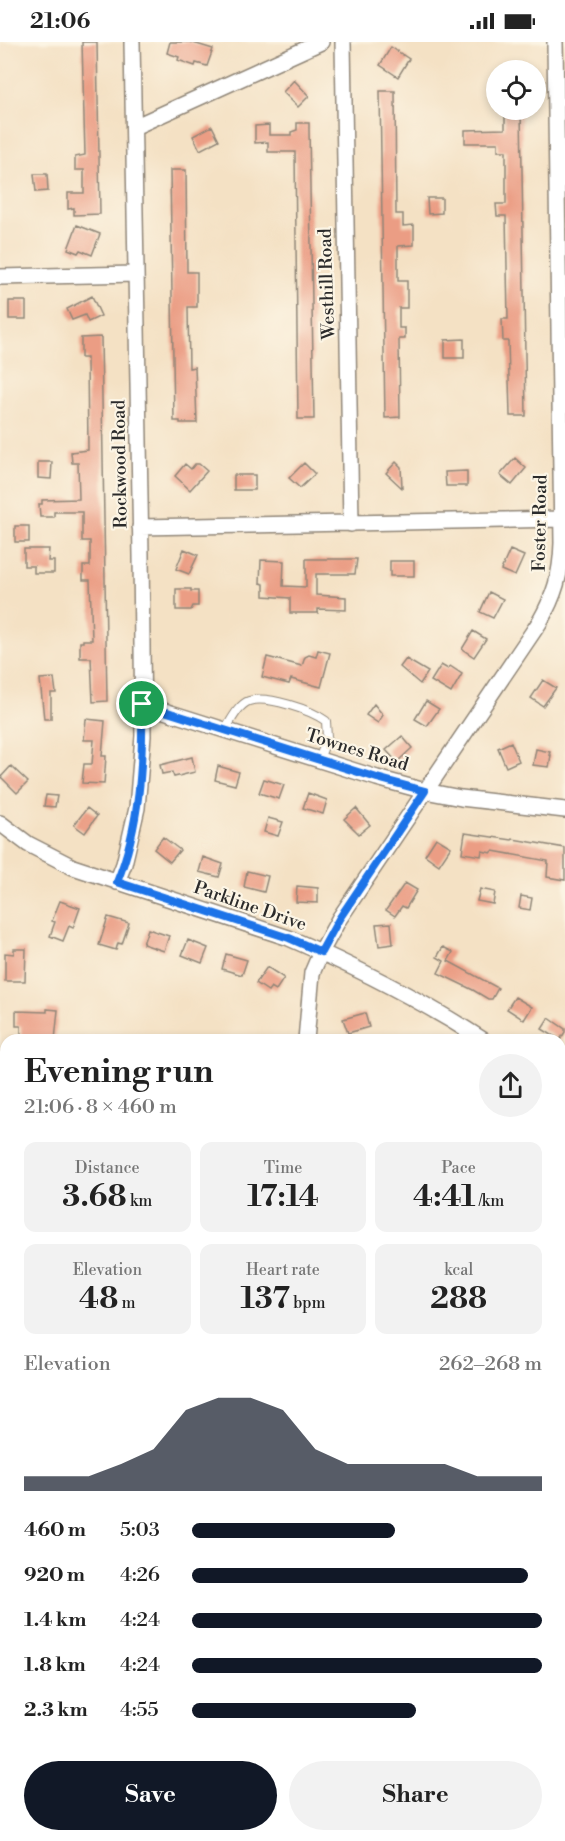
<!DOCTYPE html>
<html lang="en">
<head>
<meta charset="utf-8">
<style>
	:root { --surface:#fff; --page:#f2f2f2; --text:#222; --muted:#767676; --accent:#111827 }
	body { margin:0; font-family:"Libre Bodoni",serif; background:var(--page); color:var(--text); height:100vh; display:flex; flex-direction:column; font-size:22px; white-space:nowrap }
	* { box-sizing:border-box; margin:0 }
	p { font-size:20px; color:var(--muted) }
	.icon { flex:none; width:33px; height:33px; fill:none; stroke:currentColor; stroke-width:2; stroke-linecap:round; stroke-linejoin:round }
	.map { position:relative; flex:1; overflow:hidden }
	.side { position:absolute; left:0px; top:992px; width:566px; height:808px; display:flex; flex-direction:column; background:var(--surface); border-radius:18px 18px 0 0; box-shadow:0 3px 9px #0003 }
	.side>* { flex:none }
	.tools { position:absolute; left:486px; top:18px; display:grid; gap:12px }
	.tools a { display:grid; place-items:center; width:60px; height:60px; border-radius:50%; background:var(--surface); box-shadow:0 3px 9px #0003; font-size:30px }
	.pin { position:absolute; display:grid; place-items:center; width:51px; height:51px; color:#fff; margin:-26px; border:3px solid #fff; border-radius:50%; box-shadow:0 2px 6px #0007 }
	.round { display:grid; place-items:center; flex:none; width:63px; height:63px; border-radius:32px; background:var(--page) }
	.summary { display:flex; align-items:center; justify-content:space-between; height:102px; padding:0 24px }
	h1 { font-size:33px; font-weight:700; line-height:45px }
	.metrics { display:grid; grid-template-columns:repeat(3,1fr); gap:9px; height:102px; padding:6px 24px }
	.metrics div { display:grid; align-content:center; border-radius:12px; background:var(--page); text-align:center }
	.metrics b { font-size:30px; font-weight:700 }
	.metrics small { font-size:16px; font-weight:400 }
	.metrics p { font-size:16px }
	.chart { height:168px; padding:12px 24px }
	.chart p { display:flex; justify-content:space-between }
	.chart svg { width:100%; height:108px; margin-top:6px; fill:var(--accent); opacity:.7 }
	.primary-button { display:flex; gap:12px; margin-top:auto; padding:12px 24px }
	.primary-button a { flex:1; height:69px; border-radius:36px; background:var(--accent); color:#fff; font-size:24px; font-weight:700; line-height:69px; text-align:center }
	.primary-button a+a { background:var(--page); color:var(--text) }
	ul { padding:0 24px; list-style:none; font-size:20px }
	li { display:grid; grid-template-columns:96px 72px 1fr; align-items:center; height:45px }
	li i { height:15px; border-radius:8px; background:var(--accent) }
	.status { display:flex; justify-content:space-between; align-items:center; height:42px; padding:0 30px; background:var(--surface); direction:ltr }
	.status svg { height:16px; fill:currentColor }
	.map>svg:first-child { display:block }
	.building { fill:#eb9d84 }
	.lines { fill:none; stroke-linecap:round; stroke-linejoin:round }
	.service-casing { stroke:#908678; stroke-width:10 }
	.minor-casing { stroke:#908678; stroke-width:18 }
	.secondary-casing { stroke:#908678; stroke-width:24 }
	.service { stroke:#fff; stroke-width:8 }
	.minor { stroke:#fff; stroke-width:15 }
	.secondary { stroke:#fff; stroke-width:21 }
	.route-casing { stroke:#fff; stroke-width:12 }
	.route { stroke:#1a73e8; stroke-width:8 }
	.labels { text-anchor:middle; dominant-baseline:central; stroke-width:4.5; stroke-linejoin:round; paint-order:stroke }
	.street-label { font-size:18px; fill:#2b2b2b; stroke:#fcf5e5 }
</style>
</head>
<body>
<div class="status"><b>21:06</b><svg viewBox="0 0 49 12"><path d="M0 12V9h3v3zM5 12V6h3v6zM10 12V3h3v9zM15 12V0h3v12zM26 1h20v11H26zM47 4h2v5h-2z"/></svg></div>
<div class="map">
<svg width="565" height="1799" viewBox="0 0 565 1799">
	<rect width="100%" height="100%" fill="#fcf5e5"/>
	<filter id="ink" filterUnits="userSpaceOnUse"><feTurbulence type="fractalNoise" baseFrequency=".0167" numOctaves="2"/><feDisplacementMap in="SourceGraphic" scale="12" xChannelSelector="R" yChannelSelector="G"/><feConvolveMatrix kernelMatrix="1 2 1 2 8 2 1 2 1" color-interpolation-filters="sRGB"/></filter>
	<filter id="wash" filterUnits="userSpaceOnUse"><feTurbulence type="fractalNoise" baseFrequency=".008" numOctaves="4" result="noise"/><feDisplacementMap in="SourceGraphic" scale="24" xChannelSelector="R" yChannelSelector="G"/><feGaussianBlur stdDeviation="1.35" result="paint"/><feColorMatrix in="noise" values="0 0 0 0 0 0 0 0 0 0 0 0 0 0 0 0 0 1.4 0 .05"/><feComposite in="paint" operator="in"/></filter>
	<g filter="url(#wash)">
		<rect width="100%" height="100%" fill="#f4e1c4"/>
		<g id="blocks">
			<path class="building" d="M82 0H97L100 172 74 173V166L68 167V151H84V128H75V115L85 113Z
				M170 0H190L213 7 207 24 196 21 195 24 178 18 179 15 167 11Z
				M391 5 409 17 398 35 380 23Z
				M294 38 309 54 298 65 283 50Z
				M380 49H395L396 172H403V184L414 183V203L398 204V239H407V266H399V286H405V297H399L400 375 385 376Z
				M505 68H521L526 374H510L508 299H503L502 277H508L506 174H497L496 162H506V109H498V101H465V88L505 87Z
				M297 81H309V88L314 377H298L295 110H268V100L255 101V84L269 83V93H291V90L297 88Z
				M212 84 219 98 200 108 193 94Z
				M170 128H186L187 230H197V265H188L189 326 195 325 197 381H180V379H174Z
				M34 132H47L48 149 36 150Z
				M427 156H442V171L428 172Z
				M77 183 100 192 92 213 80 208 78 211 68 207Z
				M92 254 101 274 88 280 85 273 72 278 67 267Z
				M9 259H26V277H9Z
				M101 295 107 659 93 660 91 616H80V600H83V598H92L90 538H83V524H90V499H82V470H54V475H40L39 462H42V458L79 457 78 421H72L71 410 88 408 87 316H81V296Z
				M464 297V316H445V298Z
				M515 416 526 426 512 443 500 433Z
				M38 420H52L51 437 38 436Z
				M396 420 401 425 402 446 386 431Z
				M304 421 315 432 300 446 289 436Z
				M185 422 191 427 195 422H199L207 429 190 448 175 434Z
				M467 429V444H446L445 430Z
				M234 433H255V448H234Z
				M15 484H29V500H15Z
				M24 507H49L48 519H54V531H34V524H24Z
				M184 507 198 513 189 532 176 527Z
				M510 508 524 514 515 534 501 528Z
				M306 517H357L355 532H316V553L346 555V568L318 567V571H290V556L264 554V542L260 541 261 518 284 519 283 544 306 545Z
				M390 519H414V534H390Z
				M176 547H191V549H198V564H193L191 568H176Z
				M489 550 503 557 493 576 480 570Z
				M473 589 486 597 474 615 462 607Z
				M318 608 330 611 321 645 291 637 289 642 262 635 267 615 302 624 305 615 309 613 316 615Z
				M406 617 428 630 420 642 400 625Z
				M441 623 448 627 450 624 462 632 451 651 431 639Z
				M54 636 56 651H51V677H44L40 637Z
				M543 638 556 646 543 664 531 656Z
				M426 659 439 667 427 684 415 677Z
				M374 662 383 673 378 681 366 673Z
				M86 677 105 679 102 714H106L104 742 82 741 84 722H92L94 698H84Z
				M402 694 412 706 397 720 386 708Z
				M511 700 519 719 506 725 498 706Z
				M536 707 550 710 549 713H551L549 725 533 723Z
				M192 715 195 730 174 735 172 730 162 732 160 723Z
				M11 724 28 740 17 751 1 735Z
				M218 724 239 730 235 743 215 738Z
				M264 737 284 743 279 757 259 751Z
				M308 751 327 758 323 772 303 766Z
				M46 753 57 754 55 765 44 764Z
				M87 766 97 774 85 791 74 783Z
				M356 766 370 783 359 792 344 777Z
				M268 776 283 780 278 794 264 790Z
				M465 791 512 798 513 797 565 806V838L547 835 548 819 493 809 491 811 482 809 481 814 462 811Z
				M163 795 180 808 170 820 154 807Z
				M436 796 451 805 439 823 425 813Z
				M203 815 223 822 219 835 199 830Z
				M247 829 268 834 264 850 244 845Z
				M405 841 417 848 406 866 402 864 395 874 386 868Z
				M297 844 318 846V861L296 860Z
				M480 847 495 850 493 862 477 859Z
				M521 854 532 856 530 868 519 866Z
				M60 859 80 866 73 886 69 884 63 899 50 894 55 880 52 879Z
				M108 875 129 881 122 902 118 901 116 908 99 903Z
				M391 881 393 902 379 904 376 882Z
				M148 887 169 894 164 909 143 902Z
				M188 898 208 906 202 921 182 913Z
				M443 905 453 910 448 919 498 946 492 957H488L473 948 438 931 444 919 437 915Z
				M14 907H26L25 939H5V911L14 912Z
				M226 912 247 918 242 933 222 927Z
				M267 925 284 936 276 948 271 945 268 949 256 941Z
				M515 955 532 965 524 978 507 967Z
				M47 967 58 968 55 998H21V984H16V969L47 970Z
				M365 971 369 985 348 991 343 977Z
				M549 976 565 987V990L560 998 542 987Z"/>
		</g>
	</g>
	<g filter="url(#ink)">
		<use href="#blocks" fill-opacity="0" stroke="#908678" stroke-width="1.5"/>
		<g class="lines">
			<g class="service-casing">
				<path id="service" d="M225 688C231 679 238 663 249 659 267 653 311 668 326 679L327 696 319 718"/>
			</g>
			<g class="minor-casing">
				<path id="minor" d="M343 0 351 482
					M134 85 321 0
					M0 235 136 232
					M140 485 561 477
					M142 662 377 736 425 749 461 756 565 768
					M0 781 28 802 73 825 289 896C356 925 421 958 483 998
					M117 840 124 822 137 766 143 694 141 513 132 0
					M306 998 312 931 321 910 339 877 539 581C555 553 561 533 562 501L555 0
					M0 1044H6
					M560 1050 565 1054
					M565 1219 560 1243 565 1260
					M0 1492 6 1489
					M560 1585 565 1578
					M477 1794 484 1799
					M83 1799 86 1794
					M430 1799 434 1794"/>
			</g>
			<g class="secondary-casing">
				<path id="secondary" d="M0 1256 6 1257
					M560 1600 565 1604"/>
			</g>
			<use href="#service" class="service"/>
			<use href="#minor" class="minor"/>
			<use href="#secondary" class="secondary"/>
		</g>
	</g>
	<g class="lines" filter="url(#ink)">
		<g class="route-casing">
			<path id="route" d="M142 662 377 736 425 749 339 877 321 910 289 896 117 840C140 784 143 721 142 662Z"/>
		</g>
		<use href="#route" class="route"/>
	</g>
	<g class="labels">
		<g class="street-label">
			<text transform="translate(327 242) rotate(-92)">Westhill Road</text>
			<text transform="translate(120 422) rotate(-91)">Rockwood Road</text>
			<text transform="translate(540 481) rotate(-89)">Foster Road</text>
			<text transform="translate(357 708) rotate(17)">Townes Road</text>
			<text transform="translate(250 864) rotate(19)">Parkline Drive</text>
		</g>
	</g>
</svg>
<div class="tools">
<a><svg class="icon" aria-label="locate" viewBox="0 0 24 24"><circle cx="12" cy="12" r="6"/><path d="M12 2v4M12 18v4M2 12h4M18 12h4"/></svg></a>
</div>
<div class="pin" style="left:142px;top:662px;background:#1e9e55"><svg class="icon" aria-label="arrive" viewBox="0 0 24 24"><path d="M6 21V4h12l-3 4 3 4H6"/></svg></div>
<section class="side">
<div class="summary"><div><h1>Evening run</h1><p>21:06 · 8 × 460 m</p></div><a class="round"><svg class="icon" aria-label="share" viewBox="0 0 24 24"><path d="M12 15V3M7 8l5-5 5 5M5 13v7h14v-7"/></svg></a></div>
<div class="metrics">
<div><p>Distance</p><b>3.68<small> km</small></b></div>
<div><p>Time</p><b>17:14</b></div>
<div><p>Pace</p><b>4:41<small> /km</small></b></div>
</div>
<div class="metrics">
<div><p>Elevation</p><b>48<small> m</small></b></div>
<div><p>Heart rate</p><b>137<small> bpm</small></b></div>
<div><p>kcal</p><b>288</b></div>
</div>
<div class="chart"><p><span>Elevation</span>262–268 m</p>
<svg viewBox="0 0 160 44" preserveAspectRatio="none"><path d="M0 44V38L10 38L20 38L30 33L40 27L50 11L60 6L70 6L80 11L90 27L100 33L110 33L120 33L130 33L140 38L150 38L160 38V44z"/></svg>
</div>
<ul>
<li><b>460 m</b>5:03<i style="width:58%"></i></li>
<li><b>920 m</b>4:26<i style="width:96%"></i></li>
<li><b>1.4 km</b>4:24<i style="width:100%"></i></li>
<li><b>1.8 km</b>4:24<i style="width:100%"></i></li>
<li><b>2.3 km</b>4:55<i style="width:64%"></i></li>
</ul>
<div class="primary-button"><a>Save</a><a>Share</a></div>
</section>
</div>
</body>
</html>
